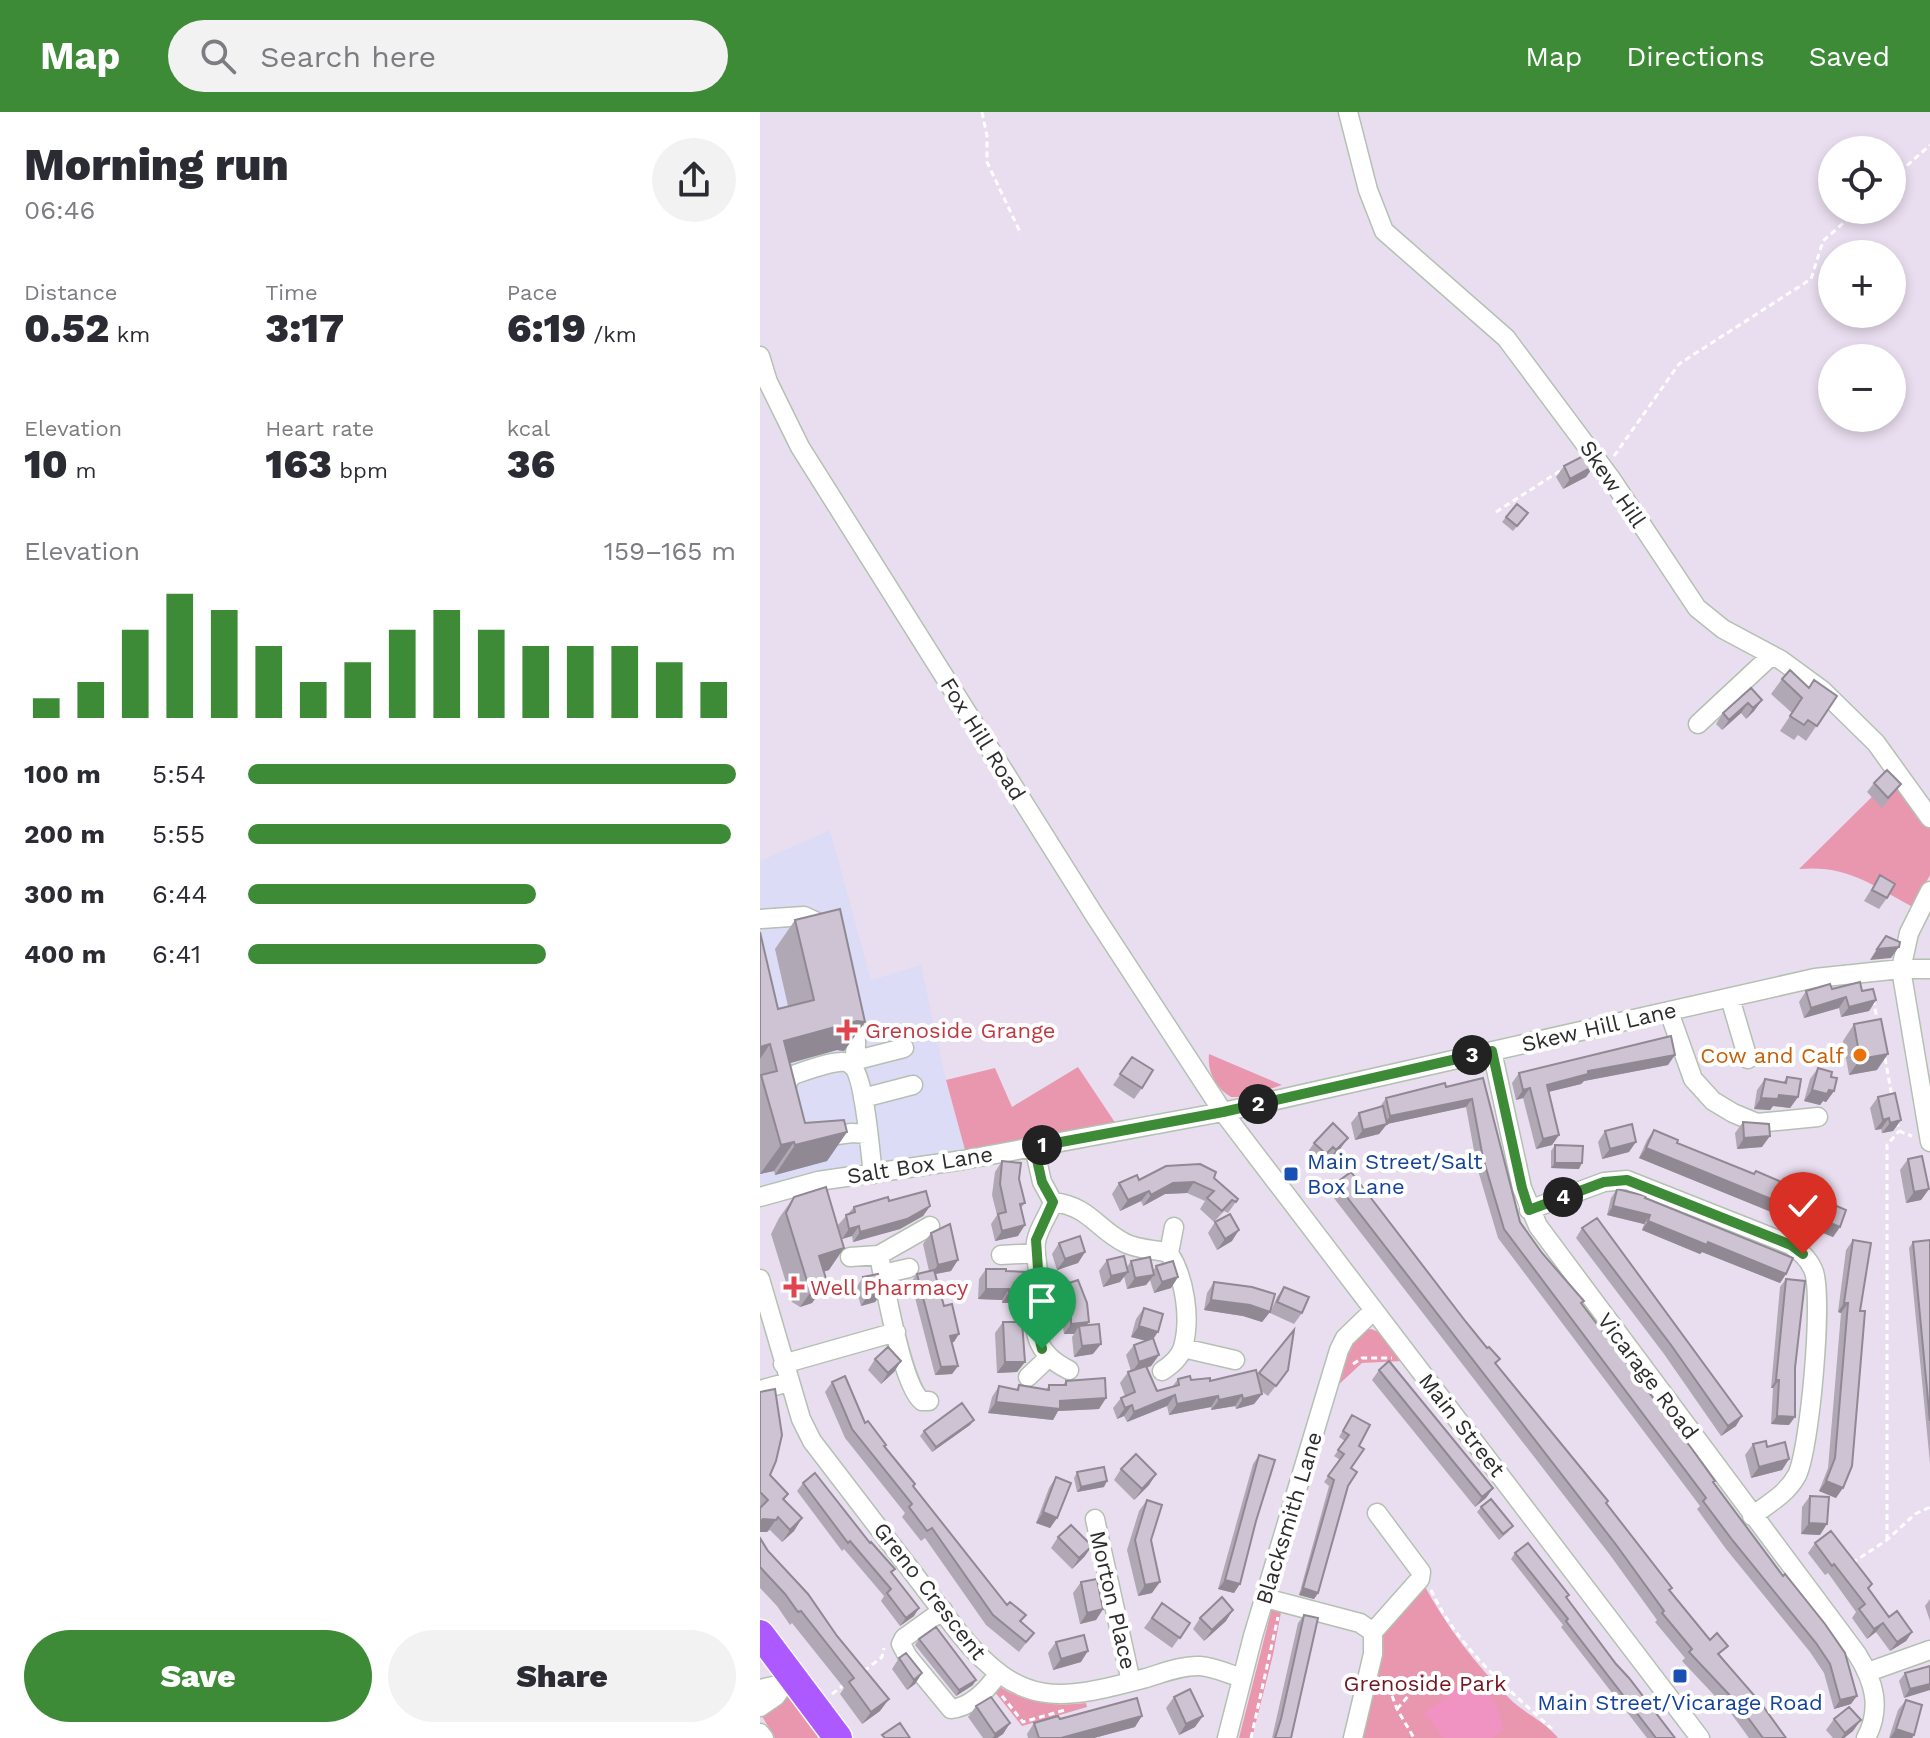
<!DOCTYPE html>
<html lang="en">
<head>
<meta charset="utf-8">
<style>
	:root { --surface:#fff; --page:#f2f2f3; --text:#2b2b33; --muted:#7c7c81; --accent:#3d8a37 }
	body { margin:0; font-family:"Work Sans",sans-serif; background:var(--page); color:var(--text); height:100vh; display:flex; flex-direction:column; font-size:30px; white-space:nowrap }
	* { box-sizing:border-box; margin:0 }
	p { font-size:26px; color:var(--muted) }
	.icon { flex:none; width:44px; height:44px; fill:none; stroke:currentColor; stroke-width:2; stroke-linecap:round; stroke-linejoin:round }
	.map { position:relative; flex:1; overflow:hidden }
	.panel { display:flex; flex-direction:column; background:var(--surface); width:760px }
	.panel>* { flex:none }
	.controls { position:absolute; left:1058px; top:24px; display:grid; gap:16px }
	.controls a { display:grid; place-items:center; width:88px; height:88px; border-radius:50%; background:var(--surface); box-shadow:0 4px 12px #0003; font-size:40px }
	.pin { position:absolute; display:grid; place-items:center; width:68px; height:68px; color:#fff; margin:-82px -34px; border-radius:50% 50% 50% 0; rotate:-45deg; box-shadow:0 0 8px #0007 }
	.pin .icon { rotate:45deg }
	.km { position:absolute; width:40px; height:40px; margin:-20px; border-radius:50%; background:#222; color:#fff; font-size:22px; line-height:40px; text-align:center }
	.round { display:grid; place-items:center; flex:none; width:84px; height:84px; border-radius:42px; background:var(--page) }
	.overview { display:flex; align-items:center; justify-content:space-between; height:136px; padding:0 24px }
	h1 { font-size:44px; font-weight:800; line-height:60px }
	.metrics { display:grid; grid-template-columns:repeat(3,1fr); gap:12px; height:136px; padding:8px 24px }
	.metrics div { display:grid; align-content:center }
	.metrics b { font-size:40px; font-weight:800 }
	.metrics small { font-size:22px; font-weight:400 }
	.metrics p { font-size:22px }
	.chart { height:224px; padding:16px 24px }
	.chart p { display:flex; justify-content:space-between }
	.chart svg { width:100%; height:144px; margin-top:8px; stroke:var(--accent); stroke-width:6 }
	.button { display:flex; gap:16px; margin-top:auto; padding:16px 24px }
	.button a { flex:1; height:92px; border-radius:48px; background:var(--accent); color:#fff; font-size:32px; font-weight:800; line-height:92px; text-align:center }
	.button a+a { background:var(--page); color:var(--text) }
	ul { padding:0 24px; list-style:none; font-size:26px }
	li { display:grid; grid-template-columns:128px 96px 1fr; align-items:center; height:60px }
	li i { height:20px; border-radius:10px; background:var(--accent) }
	header { display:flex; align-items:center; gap:48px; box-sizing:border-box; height:112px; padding:0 40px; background:var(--accent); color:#fff }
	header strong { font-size:38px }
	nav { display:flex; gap:44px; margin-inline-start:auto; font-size:28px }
	.search { width:560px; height:72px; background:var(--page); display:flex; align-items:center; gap:20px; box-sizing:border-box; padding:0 28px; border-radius:44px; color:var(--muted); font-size:30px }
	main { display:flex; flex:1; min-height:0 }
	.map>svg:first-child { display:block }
	.medical { fill:#dcdcf6 }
	.green { fill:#e997ae }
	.pitch { fill:#f193c2 }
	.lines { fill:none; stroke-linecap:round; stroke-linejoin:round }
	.minor-casing { stroke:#b4c1b2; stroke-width:21 }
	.highway-casing { stroke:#fff; stroke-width:31 }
	.path { stroke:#fff; stroke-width:3; stroke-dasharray:6 4; stroke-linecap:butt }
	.minor { stroke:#fff; stroke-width:18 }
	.highway { stroke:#ac59ff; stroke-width:28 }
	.wall { fill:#b0a8b5 }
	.shaded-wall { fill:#908893 }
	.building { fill:#cdc3d2; stroke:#908893; stroke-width:2 }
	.route-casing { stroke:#fff; stroke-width:16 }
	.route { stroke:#3d8a37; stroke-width:10 }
	.health-dot { fill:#e0444e; stroke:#fff; stroke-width:3 }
	.food-dot { fill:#e8710a; stroke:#fff; stroke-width:3 }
	.transit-dot { fill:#1a4fb4; stroke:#fff; stroke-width:3 }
	.labels { text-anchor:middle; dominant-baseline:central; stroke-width:8; stroke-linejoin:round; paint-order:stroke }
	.street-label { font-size:22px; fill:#2d2d2d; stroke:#fff }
	.health-label { font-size:22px; fill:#be3a42; stroke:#fff; text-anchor:start }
	.food-label { font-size:22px; fill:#c56008; stroke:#fff; text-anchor:end }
	.transit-label { font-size:22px; fill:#164399; stroke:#fff; text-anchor:start }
	.park-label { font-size:22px; fill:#711622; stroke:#fff }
</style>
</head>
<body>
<header>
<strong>Map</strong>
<div class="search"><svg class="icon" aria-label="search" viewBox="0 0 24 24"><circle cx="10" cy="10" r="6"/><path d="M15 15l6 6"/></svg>Search here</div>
<nav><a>Map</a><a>Directions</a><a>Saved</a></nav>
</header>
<main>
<section class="panel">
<div class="overview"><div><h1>Morning run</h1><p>06:46</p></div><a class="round"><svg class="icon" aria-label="share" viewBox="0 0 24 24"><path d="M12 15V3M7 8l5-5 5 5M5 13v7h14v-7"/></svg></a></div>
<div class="metrics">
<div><p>Distance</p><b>0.52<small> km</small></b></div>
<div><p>Time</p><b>3:17</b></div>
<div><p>Pace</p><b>6:19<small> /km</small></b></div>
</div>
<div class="metrics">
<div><p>Elevation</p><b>10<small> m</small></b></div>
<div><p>Heart rate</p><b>163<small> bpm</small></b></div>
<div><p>kcal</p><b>36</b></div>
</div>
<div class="chart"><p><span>Elevation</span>159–165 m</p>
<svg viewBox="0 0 160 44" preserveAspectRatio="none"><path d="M5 44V38M15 44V33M25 44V17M35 44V6M45 44V11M55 44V22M65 44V33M75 44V27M85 44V17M95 44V11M105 44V17M115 44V22M125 44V22M135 44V22M145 44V27M155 44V33"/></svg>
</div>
<ul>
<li><b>100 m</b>5:54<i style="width:100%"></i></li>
<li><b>200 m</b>5:55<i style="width:99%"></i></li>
<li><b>300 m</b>6:44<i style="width:59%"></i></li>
<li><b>400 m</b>6:41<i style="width:61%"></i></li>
</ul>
<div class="button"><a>Save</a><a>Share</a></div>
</section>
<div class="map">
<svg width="1170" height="1626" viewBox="0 0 1170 1626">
	<rect width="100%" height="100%" fill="#e9deef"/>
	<path class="medical" d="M70 718 111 868 161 853 186 968 205 1038 39 1063 0 1078V749Z"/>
	<path class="green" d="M1131 666 1167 709 1170 717V763L1153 795C1111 773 1089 753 1039 757Z
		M449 942 522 973 486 985H471C456 976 447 960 449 942Z
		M318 955 356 1012 242 1035 205 1038 186 968 235 956 252 995Z
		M611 1217 619 1220 642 1249 602 1251 575 1276 585 1238 602 1218Z
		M663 1471C686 1514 716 1553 750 1587 764 1601 786 1610 798 1626H597L619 1521Z
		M513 1492 522 1495 513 1543 492 1626H479Z
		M240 1575C266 1591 296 1595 326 1591L327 1595 262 1614 234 1579Z
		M30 1581 64 1626H15L0 1601Z"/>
	<path class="pitch" d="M712 1567 734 1588 744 1617 732 1626H684L664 1601Z"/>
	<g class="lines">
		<g class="minor-casing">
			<path id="minor" d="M588 0 608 78 624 119 746 226 852 368 937 496 963 517 1021 548 1062 578 1116 631 1170 706
				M0 244 8 270 40 335 335 804 463 1000 940 1626
				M938 612 1012 543
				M1170 779 1149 821 1141 857 1170 1030
				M0 807 44 804 68 815
				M970 886 988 947
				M909 900 933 967 953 989 973 1001 997 1011 1058 1005
				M91 901C95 919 100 936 91 953
				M732 939 762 1076 778 1114 1097 1542C1114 1569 1122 1596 1106 1626
				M93 949 144 936
				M25 985 28 969 33 963C45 959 78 946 89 951 105 959 110 1042 113 1062
				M103 986 153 973
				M62 1025 92 1021 107 1022
				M274 1035 282 1070 293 1090C329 1094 337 1117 365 1131 379 1138 395 1137 409 1141 425 1166 431 1207 423 1235 420 1246 411 1253 402 1259
				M0 1085 58 1069 203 1048 463 1000 1055 866 1141 857H1170
				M293 1090C289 1103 278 1116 276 1130 274 1140 278 1151 278 1161 276 1203 263 1236 309 1258
				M769 1098 844 1070 867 1068 1031 1133C1041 1140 1050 1148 1054 1160 1063 1188 1050 1336 1037 1363 1027 1382 1008 1392 992 1404
				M409 1141 414 1115
				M119 1143C124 1170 143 1276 162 1289H169
				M241 1143 276 1141
				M90 1145 119 1143 170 1114
				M123 1162 149 1156
				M0 1167 41 1307 52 1329 199 1521C261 1597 299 1589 386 1566 403 1561 423 1553 440 1554 454 1555 469 1562 482 1566
				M423 1236 475 1248
				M23 1252 136 1220
				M268 1265 288 1246
				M0 1278 29 1270
				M335 1407 371 1570
				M505 1486 600 1511 613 1520V1542L593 1626
				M183 1498 144 1526 141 1532 148 1545 191 1597C211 1595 227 1578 238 1562
				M613 1520 660 1467 661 1460 617 1401
				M1108 1560 1170 1538
				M0 1577 36 1569
				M0 1595 16 1584 24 1572
				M0 1621 4 1626
				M467 1626 493 1524 579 1238 585 1226 614 1198"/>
		</g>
		<g class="highway-casing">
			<path id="highway" d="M0 1522 78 1626"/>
		</g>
		<path class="path" d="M222 0 227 24V50L261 122
			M1132 67 1170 33
			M854 344 919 252 1051 167 1063 129 1098 98
			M736 400 803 357
			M1113 887 1118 911
			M1125 946 1132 985
			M1137 1009 1139 1019 1152 1024
			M593 1252 602 1246H632
			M1127 1428V1033L1139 1019
			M1092 1451 1127 1428 1155 1402 1170 1395
			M671 1478C697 1535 747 1576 792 1617
			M104 1559 122 1545 124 1536
			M625 1565 637 1597 654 1626
			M72 1582 85 1572
			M242 1584 263 1610 305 1598
			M637 1597 649 1583
			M491 1626 518 1505"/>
		<use href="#minor" class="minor"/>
		<use href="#highway" class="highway"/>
	</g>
	<path class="wall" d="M804 354H834L826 365 803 377 796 365Z
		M768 401 753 419 742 410 746 405Z
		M1022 567 1077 584 1046 629 1038 623 1034 628 1020 619 1032 601 1011 582Z
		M991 576 1002 588 994 599 986 607 981 601 962 618 956 612 963 601Z
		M1114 671 1141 672 1122 696 1107 680Z
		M1120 763 1127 786 1119 797 1104 789Z
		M35 808 105 910 84 939 77 938 30 951 45 1011 87 1020 67 1049 15 1063 14 1059 0 1062V820L18 897 28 894 15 837Z
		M1072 877 1102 879 1116 888 1109 899 1081 905 1079 896 1044 906 1039 890 1046 879Z
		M1094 912 1117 958 1089 963 1083 929Z
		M372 945 382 976 374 987 353 973Z
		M908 953 824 969 821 972 788 980 799 1023 792 1033 776 1037 763 986 756 988 752 971 759 961Z
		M1058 956 1071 965 1074 979 1066 990 1063 989 1060 993 1044 989 1050 967Z
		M1027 965 1038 985 1030 996 1013 994 1010 998 994 997 997 978 1005 967 1023 971Z
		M723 966 760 1110 782 1141 824 1189 822 1191 1023 1464 1091 1592 1074 1597 1064 1561 1050 1540 966 1437 937 1397 940 1394 738 1126 717 1055 706 995 627 1012 619 1022 595 1028 591 1011 599 1001 620 995 626 986 686 975Z
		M1118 985 1141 1008 1133 1019 1122 1021 1121 1017 1115 1018 1110 996Z
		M983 1010 1002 1035 977 1037 975 1021Z
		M894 1018 917 1031 1080 1115 1073 1125 879 1046 887 1028Z
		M845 1019 869 1040 842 1047 838 1030Z
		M588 1026 580 1037 568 1049 565 1046 558 1053 547 1041 554 1031Z
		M795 1033 819 1057 791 1056V1039Z
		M1148 1047 1169 1077 1161 1088 1146 1091 1140 1058Z
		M242 1049 259 1067 265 1091 261 1096 258 1124 235 1129 231 1112 237 1103 232 1083 235 1060Z
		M454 1066 478 1087 468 1101 464 1099 454 1110 440 1097 445 1089 427 1081 405 1082 383 1094 381 1089 360 1099 352 1082 359 1071 379 1068Z
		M576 1071 727 1236 740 1247 736 1252 846 1392 910 1479 1026 1626H989L970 1600 922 1549 925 1546 895 1510 897 1508 850 1443 570 1081Z
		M857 1077 885 1086 1026 1162 1020 1171 942 1140 940 1142 882 1118 884 1112 847 1103 851 1086Z
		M34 1085 69 1158 64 1159 67 1170 52 1191 40 1195 32 1190 11 1122 19 1106Z
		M129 1089 170 1094 163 1104 140 1117 93 1130 92 1124 82 1127 78 1113 94 1095Z
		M455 1110 472 1129 457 1138 448 1121Z
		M822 1116 976 1314 961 1324 904 1242 816 1126Z
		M171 1121 191 1159 176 1162 194 1230H192L198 1254 192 1262 175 1263 151 1170 157 1162 169 1159 163 1132Z
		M1093 1128 1100 1199 1076 1386 1059 1379 1068 1356 1081 1201 1078 1200 1086 1138Z
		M1170 1128V1351L1149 1136 1153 1130Z
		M299 1131 325 1140 318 1151 297 1158 292 1142Z
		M347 1148 367 1155 371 1149 393 1159 396 1154 418 1165 411 1176 394 1181 390 1168 386 1173 367 1177 364 1164 360 1170 343 1175 339 1159Z
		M226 1157 265 1181 258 1191H242V1188L218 1187 219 1167Z
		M103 1165 123 1180 115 1190 101 1194 96 1176Z
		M1026 1167 1029 1313 1011 1312 1013 1276H1011L1020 1175Z
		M454 1170 510 1200 502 1210 483 1204 444 1198 447 1181Z
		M300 1174 327 1213 333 1242 314 1245 312 1225 314 1222H304L303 1215H298L292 1185Z
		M524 1175 542 1201 534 1212 510 1201 517 1185Z
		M384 1196 399 1243 391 1254 387 1256 397 1279 412 1275 418 1267 431 1268 450 1269 497 1264 534 1218 528 1258 508 1284 501 1279 502 1282 494 1292 476 1297 475 1294 451 1298V1295L409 1303 407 1294 367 1310 364 1304 357 1307 353 1296 361 1286 365 1284 360 1271 368 1260 371 1259 366 1243 374 1233 386 1229 371 1225 376 1207Z
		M243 1210 265 1250 257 1260 237 1261 235 1221Z
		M115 1247 141 1249 134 1260 121 1272 108 1258Z
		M619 1258 733 1376 726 1386 715 1395 612 1268Z
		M306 1269 346 1286 339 1297 298 1299 293 1308 228 1301 232 1285 239 1274 256 1278 259 1273 286 1278 289 1273H303Z
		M72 1270 125 1335 153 1374 247 1493 266 1503 261 1510 274 1521 259 1540 226 1513 165 1426 161 1429 142 1405 145 1401 85 1326 65 1280Z
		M0 1280 10 1363 28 1382 24 1388 42 1406 34 1419 22 1430 10 1418 7 1420H0Z
		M592 1303 599 1334 591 1356 588 1374 558 1481 554 1487 539 1483 569 1374 564 1370 580 1348 574 1344 585 1329 579 1325Z
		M214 1308 210 1313 172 1340 160 1324 164 1319Z
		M993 1332 1007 1335 1029 1347 1022 1358 991 1366 985 1343Z
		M499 1343 474 1481 458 1477 493 1352Z
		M361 1357 396 1362 389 1373 374 1388 354 1368Z
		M317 1360 344 1375 317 1380 314 1366Z
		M296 1365 297 1406 290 1416 276 1411 289 1376Z
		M43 1371 132 1461 154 1504 140 1514 121 1489 124 1484 84 1437 82 1439 37 1379Z
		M1050 1384 1060 1423 1041 1422 1042 1395Z
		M387 1388 391 1428 392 1481 378 1484 367 1438 379 1399Z
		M721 1395 749 1419 739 1428 717 1400Z
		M298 1425 325 1444 312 1457 291 1436Z
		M0 1426 120 1599 102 1612 80 1582 84 1576 32 1511 30 1513 17 1494 0 1476Z
		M1055 1431 1112 1472 1109 1477 1129 1505 1152 1520 1146 1529 1130 1539 1116 1520 1107 1527 1092 1506 1096 1500 1068 1461 1065 1463 1048 1441Z
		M755 1441 809 1483 806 1486 856 1552 915 1626H887L801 1515 803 1513 751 1447Z
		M321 1470 343 1497 336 1508 320 1512 313 1481Z
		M1170 1487V1509L1165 1494Z
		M402 1491 430 1511 412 1536 384 1516Z
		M544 1503 531 1626H512L538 1511Z
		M440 1506 466 1509 444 1529 433 1517Z
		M159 1527 213 1573 196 1584 155 1533Z
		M296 1530 321 1550 293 1558 288 1541Z
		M139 1546 162 1561 155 1572 147 1578 132 1557Z
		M1170 1554 1144 1586 1139 1569 1145 1561Z
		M414 1585 435 1615 419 1623 406 1596Z
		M1146 1588 1154 1623 1152 1626H1129L1138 1598Z
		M216 1594 250 1611 243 1622 237 1626H223L208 1605Z
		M1074 1607 1093 1619 1084 1626H1073L1066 1618Z
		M274 1611 375 1615 334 1626H268L267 1622Z"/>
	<path class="shaded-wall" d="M834 354 826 365 803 377 810 367Z
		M1002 588 994 599 986 607 993 596Z
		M988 591 981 601 962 618 969 608Z
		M1139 835 1131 846 1110 848 1117 837Z
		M1086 885 1079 896 1044 906 1051 896Z
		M1116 888 1109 899 1081 905 1089 895Z
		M97 909 105 910 84 939 77 938 16 955 24 929Z
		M10 932 0 947V935Z
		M1128 942 1117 958 1089 963 1100 947Z
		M915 943 908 953 824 969 821 972 780 982 787 973 828 959Z
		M770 976 763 986 756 988 763 978Z
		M1052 978H1069L1074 979 1066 990 1063 989 1060 993 1044 989Z
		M1019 983 1038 985 1030 996 1013 994 1010 998 994 997 1001 986Z
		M712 987 706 995 627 1012 619 1022 595 1028 603 1018 624 1012 630 1004Z
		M1129 1006 1121 1017 1115 1018 1123 1008Z
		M1141 1008 1133 1019 1122 1021 1130 1011Z
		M87 1020 67 1049 15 1063 35 1033Z
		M799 1023 792 1033 776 1037 783 1027Z
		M1010 1024 1002 1035 977 1037 984 1026Z
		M588 1026 580 1037 568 1049 576 1038Z
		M34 1030 14 1059 0 1062 21 1033Z
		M876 1030 869 1040 842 1047 850 1037Z
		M886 1036 1080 1115 1073 1125 879 1046Z
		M795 1051H822L819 1057 791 1056Z
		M434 1070 427 1081 405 1082 383 1094 391 1083 413 1071Z
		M1169 1077 1161 1088 1146 1091 1154 1080Z
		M389 1079 381 1089 360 1099 368 1088Z
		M170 1094 163 1104 140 1117 93 1130 100 1120Z
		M853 1094 890 1103 884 1112 847 1103Z
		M888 1109 948 1130 1026 1162 1020 1171 942 1140 940 1142 882 1118Z
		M265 1113 258 1124 235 1129 242 1119Z
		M99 1114 92 1124 82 1127 89 1117Z
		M479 1118 472 1129 457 1138 465 1127Z
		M84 1136 69 1158 45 1166 59 1144Z
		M325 1140 318 1151 297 1158 305 1147Z
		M198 1148 191 1159 170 1163 178 1153Z
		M368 1160 360 1170 343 1175 351 1164Z
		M394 1163 386 1173 367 1177 375 1166Z
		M418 1165 411 1176 394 1181 402 1170Z
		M67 1170 52 1191 40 1195 55 1174Z
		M226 1177H249L242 1188 218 1187Z
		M123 1180 115 1190 101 1194 108 1183Z
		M249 1180 265 1181 258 1191H242Z
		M451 1188 490 1193 510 1200 502 1210 483 1204 444 1198Z
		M1084 1191H1088L1081 1201 1078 1200Z
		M311 1204 303 1215H298L305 1205Z
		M329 1210 321 1221 319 1214 314 1222H304L311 1212Z
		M379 1214 398 1220 391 1230 371 1225Z
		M199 1222 194 1230 184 1232 190 1224Z
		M341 1232 333 1242 314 1245 322 1234Z
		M399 1243 391 1254 372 1260 379 1250Z
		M141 1249 134 1260 121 1272 128 1261Z
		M245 1250H265L257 1260 237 1261Z
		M198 1254 192 1262 175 1263 181 1255Z
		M1016 1268H1019L1013 1276H1011Z
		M502 1282 494 1292 476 1297 483 1287Z
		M415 1283 407 1294 367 1310 374 1300Z
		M482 1283 475 1294 451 1298 459 1288Z
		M458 1284 451 1295 409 1303 417 1292Z
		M346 1286 339 1297 298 1299 293 1308 228 1301 236 1290 300 1289Z
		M372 1293 364 1304 357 1307 365 1296Z
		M982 1304 976 1314 961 1324 968 1314Z
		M1017 1304 1035 1305 1029 1313 1011 1312Z
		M214 1308 210 1313 172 1340 176 1335Z
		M1029 1347 1022 1358 991 1366 999 1355Z
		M396 1362 389 1373 374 1388 382 1377Z
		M347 1369 344 1375 317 1380 321 1375Z
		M1066 1369 1083 1376 1076 1386 1059 1379Z
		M733 1376 726 1386 715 1395 722 1385Z
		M283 1400 297 1406 290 1416 276 1411Z
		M18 1405 7 1420H0V1410L3 1407Z
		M42 1406 34 1419 22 1430 30 1418Z
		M1049 1411 1067 1412 1060 1423 1041 1422Z
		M332 1434 325 1444 312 1457 319 1446Z
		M465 1468 480 1472 474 1481 458 1477Z
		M400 1470 392 1481 378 1484 385 1473Z
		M543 1476 558 1481 554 1487 539 1483Z
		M159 1496 154 1504 140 1514 146 1506Z
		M343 1497 336 1508 320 1512 327 1501Z
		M473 1498 466 1509 444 1529 452 1518Z
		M1123 1511 1116 1520 1107 1527 1114 1517Z
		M1152 1520 1146 1529 1130 1539 1137 1530Z
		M328 1539 321 1550 293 1558 301 1547Z
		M162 1561 155 1572 147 1578 154 1568Z
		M216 1568 213 1573 196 1584 199 1578Z
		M1170 1572V1578L1144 1586 1150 1577Z
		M1097 1584 1091 1592 1074 1597 1080 1588Z
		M129 1587 120 1599 102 1612 111 1600Z
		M382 1604 375 1615 334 1626H301Z
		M443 1604 435 1615 419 1623 426 1612Z
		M1101 1608 1093 1619 1084 1626H1081L1085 1621Z
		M250 1611 243 1622 237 1626H233L235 1622Z
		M1136 1617 1154 1623 1152 1626H1130Z"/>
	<path class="building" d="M827 342 834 354 810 367 804 354Z
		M757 392 768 401 757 414 746 405Z
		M1030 558 1049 576 1054 568 1077 584 1057 614 1048 608 1044 613 1030 604 1042 586 1022 567Z
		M991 576 1002 588 993 596 988 591 969 608 963 601Z
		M1127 658 1141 672 1128 686 1114 671Z
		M1120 763 1135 772 1127 786 1112 778Z
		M80 797 105 910 97 909 24 929 45 1011 84 1008 87 1020 35 1033 34 1030 21 1033 1 963 17 959 10 932 0 935V820L18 897 54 888 35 808Z
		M1126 824 1140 830 1139 835 1117 837Z
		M1100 870 1102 879 1113 877 1116 888 1089 895 1086 885 1051 896 1046 879 1070 872 1072 877Z
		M1121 907 1128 942 1100 947 1094 912Z
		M911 924 915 943 828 959V962L787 973 799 1023 783 1027 770 976 763 978 759 961Z
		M372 945 393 958 382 976 360 962Z
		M1058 956 1072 960 1071 965 1077 966 1074 979 1069 978 1067 982 1052 978Z
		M1027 965 1041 967 1038 985 1019 983 1018 987 1001 986 1005 967 1026 971Z
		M723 966 760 1110 782 1141 824 1189 821 1191 932 1337 955 1369 953 1370 1023 1464 1025 1462 1065 1512 1085 1541 1097 1584 1080 1588 1070 1552 1056 1531 973 1429 943 1389 946 1386 744 1117 723 1046 712 987 630 1004 626 986 685 971 686 975Z
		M1135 981 1141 1008 1130 1011 1129 1006 1123 1008 1118 985Z
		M623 994 627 1012 603 1018 599 1001Z
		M983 1010 1009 1012 1010 1024 984 1026Z
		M573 1011 588 1026 576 1038 573 1035 566 1042 554 1031Z
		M872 1012 876 1030 850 1037 845 1019Z
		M894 1018 918 1028 917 1031 994 1062 996 1059 1086 1098 1080 1115 886 1036Z
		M795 1033 823 1034 822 1051H795Z
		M1162 1044 1169 1077 1154 1080 1148 1047Z
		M242 1049 261 1051 259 1067 265 1091 260 1092 265 1113 242 1119 238 1102 246 1100 240 1072Z
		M440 1052 456 1060 454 1066 478 1087 476 1090 472 1088 462 1099 447 1086 454 1079 434 1070 413 1071 391 1083 389 1079 368 1088 359 1071 377 1063 379 1068 406 1054Z
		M591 1060 706 1210 727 1236 729 1235 740 1247 735 1251 848 1389 846 1391 912 1476 909 1478 950 1528 957 1521 968 1534 958 1542 1000 1590 1026 1626H1003L977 1591 929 1540 932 1537 902 1501 904 1499 857 1434 576 1071Z
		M66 1075 84 1136 59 1144 67 1170 55 1174 47 1169 26 1101 34 1085Z
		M857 1077 886 1084 885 1086 1033 1146 1026 1162 948 1130 947 1133 888 1109 890 1103 853 1094Z
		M166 1079 170 1094 147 1107 100 1120 99 1114 89 1117 86 1103 95 1100 94 1095 128 1085 129 1089Z
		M470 1102 479 1118 465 1127 455 1110Z
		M837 1106 982 1304 968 1314 911 1233 822 1116Z
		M190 1112 198 1148 178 1153 171 1121Z
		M320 1124 325 1140 305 1147 299 1131Z
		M1093 1128 1111 1131 1100 1199H1105L1092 1354 1083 1376 1066 1369 1075 1346 1088 1191H1084Z
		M1170 1128V1309L1153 1130Z
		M364 1144 368 1160 351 1164 347 1148Z
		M390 1145 394 1163 375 1166 371 1149Z
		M413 1149 418 1165 402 1170 396 1154Z
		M226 1157H246V1159L267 1160 265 1181 249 1180V1177H226Z
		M174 1158 184 1194 192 1192 199 1222 190 1224 198 1254 181 1255 157 1162Z
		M118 1162 123 1180 108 1183 103 1165Z
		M1026 1167 1045 1169 1035 1256V1305L1017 1304 1019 1268H1016Z
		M318 1168 327 1191 329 1210 311 1212V1204L305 1205 300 1174Z
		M454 1170 492 1175 515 1182 510 1200 490 1193 451 1188Z
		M524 1175 549 1185 542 1201 517 1190Z
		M384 1196 403 1202 398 1220 379 1214Z
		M243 1210H262L265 1250H245Z
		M339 1212 341 1232 322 1234 319 1214Z
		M534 1218 528 1258 516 1274 499 1261Z
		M393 1226 399 1243 379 1250 374 1233Z
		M128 1235 141 1249 128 1261 115 1247Z
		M629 1249 733 1376 722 1385 619 1258Z
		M386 1254 397 1279 419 1273 418 1267 430 1264 431 1268 450 1266V1269L496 1258 502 1282 483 1287 482 1283 459 1288 458 1284 417 1292 415 1283 374 1300 372 1293 365 1296 361 1286 375 1280 368 1260Z
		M85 1264 105 1311 108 1309 126 1333 124 1334 155 1372 153 1374 247 1493 250 1490 266 1503 260 1509 274 1521 266 1530 233 1503 172 1416 167 1419 149 1395 152 1392 92 1317 72 1270Z
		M345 1266 346 1286 300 1289V1297L236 1290 239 1274 258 1278 259 1273 289 1278V1273H306V1269Z
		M15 1277 22 1323 16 1349 10 1363 28 1382 23 1387 42 1406 30 1418 18 1405 16 1408 3 1407 0 1410V1396L8 1388 0 1380V1280Z
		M202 1291 214 1308 176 1335 164 1319Z
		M592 1303 610 1313 599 1334 604 1337 591 1356 597 1360 588 1374 558 1481 543 1476 574 1368 568 1364 584 1342 578 1338 589 1323 583 1319Z
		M1006 1329 1007 1335 1025 1330 1029 1347 999 1355 993 1332Z
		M376 1342 396 1362 382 1377 361 1357Z
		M499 1343 515 1348 496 1409 480 1472 465 1468Z
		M344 1355 347 1369 321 1375 317 1360Z
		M55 1361 110 1431 111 1430 135 1457 131 1460 159 1496 146 1506 127 1481 131 1477 90 1429 88 1431 43 1371Z
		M296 1365 311 1371 297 1406 283 1400Z
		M1050 1384 1069 1385 1067 1412 1049 1411Z
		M731 1387 753 1414 743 1422 721 1395Z
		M387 1388 402 1393 391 1428 400 1470 385 1473 375 1428Z
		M311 1413 332 1434 319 1446 298 1425Z
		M1071 1419 1112 1472 1108 1476 1129 1505 1137 1499 1152 1520 1137 1530 1123 1511 1114 1517 1099 1497 1105 1492 1074 1452 1072 1454 1055 1431Z
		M0 1426 8 1439 48 1482 77 1524 129 1587 111 1600 89 1570 94 1566 41 1499 38 1500 25 1482 0 1455Z
		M768 1431 809 1483 806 1485 856 1552 869 1566 915 1626H896L806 1509 808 1507 755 1441Z
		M337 1467 343 1497 327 1501 321 1470Z
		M462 1485 473 1498 452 1518 440 1506Z
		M402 1491 430 1511 420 1526 392 1506Z
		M544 1503 558 1506 531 1626H515L521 1607Z
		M176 1515 216 1568 199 1578 159 1527Z
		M324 1523 328 1539 301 1547 296 1530Z
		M146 1541 162 1561 154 1568 139 1546Z
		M1170 1554V1572L1150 1577 1145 1561Z
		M430 1577 443 1604 426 1612 414 1585Z
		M231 1585 250 1611 235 1622 216 1594Z
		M377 1586 382 1604 301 1626H279L274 1611 298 1604 300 1607Z
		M1146 1588 1162 1593 1154 1623 1136 1617Z
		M1089 1595 1101 1608 1085 1621 1074 1607Z
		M140 1611 150 1626H125L122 1623Z"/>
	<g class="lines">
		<g class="route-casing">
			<path id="route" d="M282 1237 275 1208 278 1157 276 1128 293 1090 282 1070 274 1035 463 1000 732 939 762 1076 769 1098 844 1070 867 1068 1031 1133 1043 1142"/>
		</g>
		<use href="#route" class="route"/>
	</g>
	<g class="health-dot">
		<path d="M83 906h8v8h8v8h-8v8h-8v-8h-8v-8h8z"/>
		<path d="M30 1163h8v8h8v8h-8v8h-8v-8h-8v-8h8z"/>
	</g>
	<circle class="food-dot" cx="1100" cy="943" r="8"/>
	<g class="transit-dot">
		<rect x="523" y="1054" width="16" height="16" rx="4"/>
		<rect x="912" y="1556" width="16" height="16" rx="4"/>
	</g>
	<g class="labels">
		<g class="street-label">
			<text transform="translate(853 372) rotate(56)">Skew Hill</text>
			<text transform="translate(223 627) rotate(58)">Fox Hill Road</text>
			<text transform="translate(839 915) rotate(-13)">Skew Hill Lane</text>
			<text transform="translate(160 1053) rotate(-9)">Salt Box Lane</text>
			<text transform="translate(888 1264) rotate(53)">Vicarage Road</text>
			<text transform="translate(702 1313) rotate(52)">Main Street</text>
			<text transform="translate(529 1406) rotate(-73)">Blacksmith Lane</text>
			<text transform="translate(170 1479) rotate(52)">Greno Crescent</text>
			<text transform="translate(353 1488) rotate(77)">Morton Place</text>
		</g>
		<g class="health-label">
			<text x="105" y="918">Grenoside Grange</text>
			<text x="50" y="1175">Well Pharmacy</text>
		</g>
		<g class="food-label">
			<text x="1084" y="943">Cow and Calf</text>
		</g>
		<g class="transit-label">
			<text x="547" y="1049">Main Street/Salt<tspan x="547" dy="25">Box Lane</tspan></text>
			<text x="920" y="1590" text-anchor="middle">Main Street/Vicarage Road</text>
		</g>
		<g class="park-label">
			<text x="665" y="1571">Grenoside Park</text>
		</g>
	</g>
</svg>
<div class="controls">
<a><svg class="icon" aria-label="locate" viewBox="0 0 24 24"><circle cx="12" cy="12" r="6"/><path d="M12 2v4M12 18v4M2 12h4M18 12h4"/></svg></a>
<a>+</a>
<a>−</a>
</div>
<div class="pin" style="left:282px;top:1237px;background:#1e9e55"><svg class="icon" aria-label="arrive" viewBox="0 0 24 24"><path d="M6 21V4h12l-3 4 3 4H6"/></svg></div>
<div class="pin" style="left:1043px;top:1142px;background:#d93025"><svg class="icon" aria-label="check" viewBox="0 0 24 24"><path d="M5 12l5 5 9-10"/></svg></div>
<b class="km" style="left:282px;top:1033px">1</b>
<b class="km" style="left:498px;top:992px">2</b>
<b class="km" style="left:712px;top:943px">3</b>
<b class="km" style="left:803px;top:1085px">4</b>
</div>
</main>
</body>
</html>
